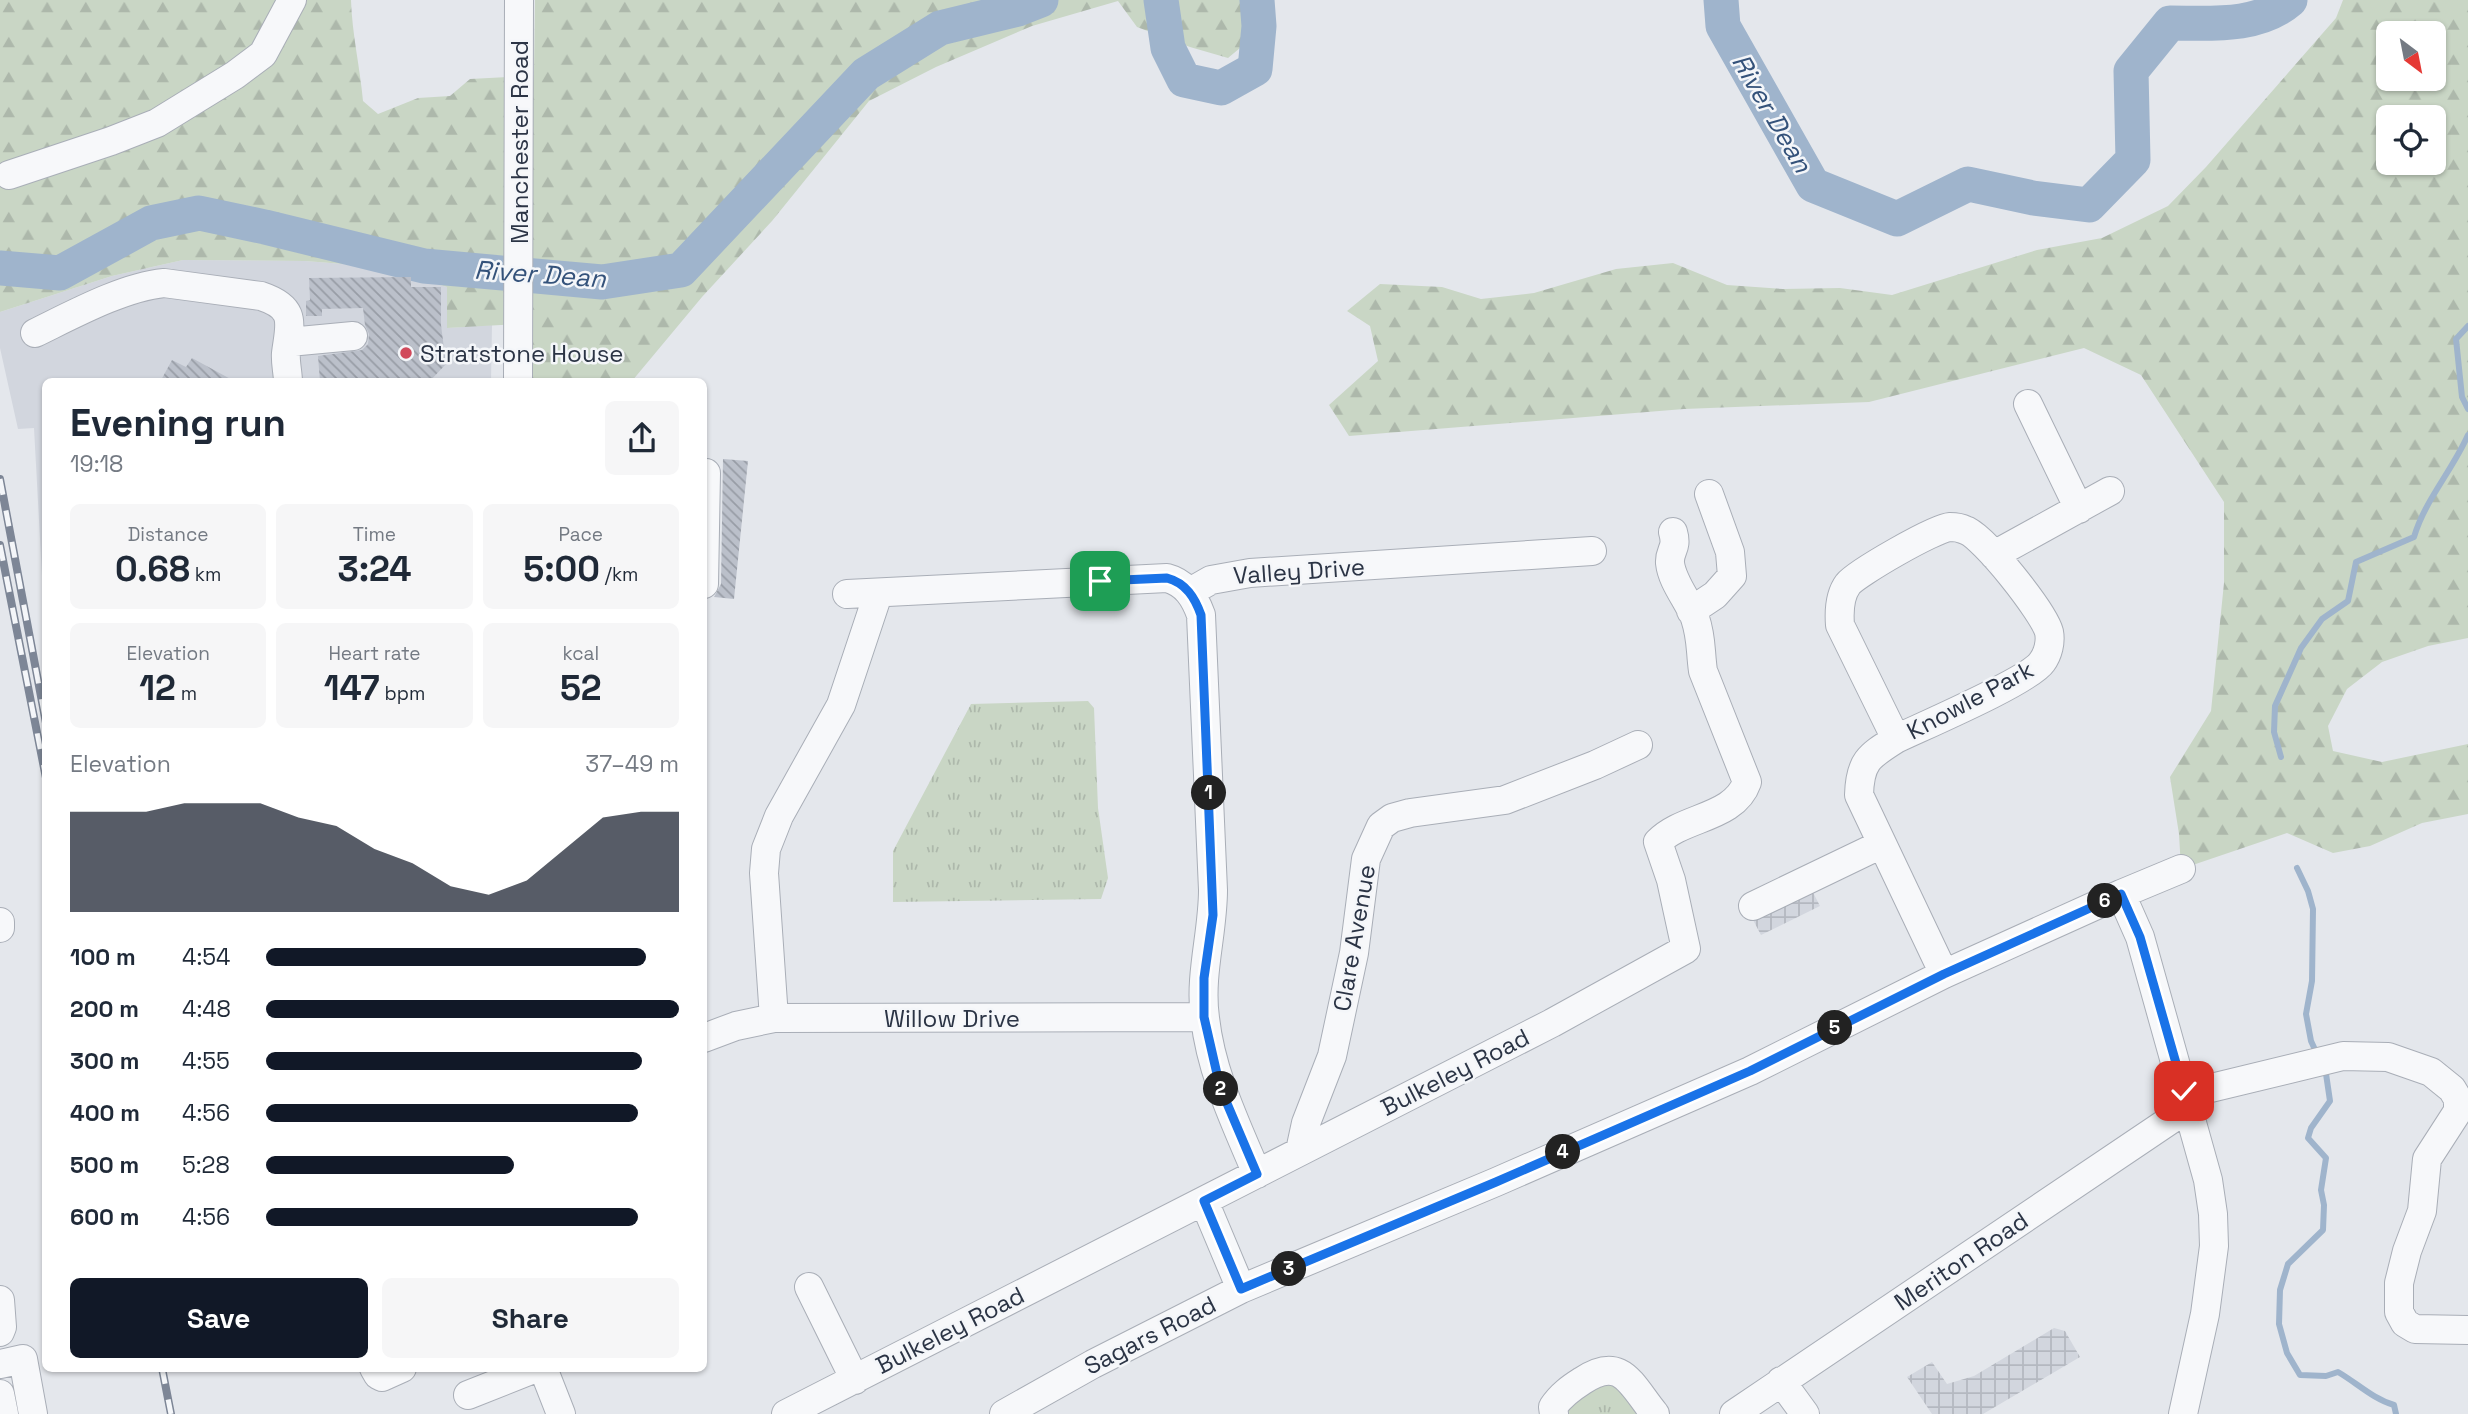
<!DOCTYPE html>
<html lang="en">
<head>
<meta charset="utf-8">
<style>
	:root { --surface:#fff; --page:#f6f6f7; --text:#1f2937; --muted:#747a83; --accent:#111827 }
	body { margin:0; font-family:"Space Grotesk",sans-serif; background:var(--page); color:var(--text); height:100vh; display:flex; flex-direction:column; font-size:26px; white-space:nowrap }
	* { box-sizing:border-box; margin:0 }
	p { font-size:23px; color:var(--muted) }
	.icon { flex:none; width:38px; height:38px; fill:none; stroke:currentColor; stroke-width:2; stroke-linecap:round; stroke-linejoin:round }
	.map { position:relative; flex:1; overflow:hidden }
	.side { position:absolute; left:42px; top:378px; width:665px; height:994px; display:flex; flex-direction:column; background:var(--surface); border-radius:10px; box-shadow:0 2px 5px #0004 }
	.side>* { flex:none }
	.needle { width:46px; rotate:148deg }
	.tools { position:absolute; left:2376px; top:21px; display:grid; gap:14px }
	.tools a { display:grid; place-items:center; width:70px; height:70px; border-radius:10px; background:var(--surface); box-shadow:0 2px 5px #0004; font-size:35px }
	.pin { position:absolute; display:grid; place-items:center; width:60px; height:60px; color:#fff; margin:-30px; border-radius:14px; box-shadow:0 4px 10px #0006 }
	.km { position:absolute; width:35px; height:35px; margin:-18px; border-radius:50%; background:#222; color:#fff; font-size:19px; line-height:35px; text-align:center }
	.round { display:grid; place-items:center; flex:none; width:74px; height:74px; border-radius:10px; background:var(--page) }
	.head { display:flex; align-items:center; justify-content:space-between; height:119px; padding:0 28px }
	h1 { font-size:38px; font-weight:600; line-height:52px }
	.stats { display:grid; grid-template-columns:repeat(3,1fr); gap:10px; height:119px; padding:7px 28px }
	.stats div { display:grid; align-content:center; border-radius:10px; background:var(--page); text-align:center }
	.stats b { font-size:35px; font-weight:600 }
	.stats small { font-size:19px; font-weight:400 }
	.stats p { font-size:19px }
	.chart { height:196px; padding:14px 28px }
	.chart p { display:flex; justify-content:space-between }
	.chart svg { width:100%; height:126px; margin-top:7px; fill:var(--accent); opacity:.7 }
	.action { display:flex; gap:14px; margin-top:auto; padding:14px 28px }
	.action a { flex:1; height:80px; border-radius:10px; background:var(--accent); color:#fff; font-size:28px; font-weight:600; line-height:80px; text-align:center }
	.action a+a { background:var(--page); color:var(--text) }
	ul { padding:0 28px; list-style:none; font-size:23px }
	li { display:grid; grid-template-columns:112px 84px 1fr; align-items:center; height:52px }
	li i { height:18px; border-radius:9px; background:var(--accent) }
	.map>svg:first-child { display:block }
	.built { fill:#d2d6de }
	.industrial { fill:url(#industrial-grid) }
	.grass { fill:url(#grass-tufts) }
	.forest { fill:url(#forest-firs); fill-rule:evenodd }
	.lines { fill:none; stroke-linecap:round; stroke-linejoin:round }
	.stream { stroke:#9fb4cc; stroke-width:6 }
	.river { stroke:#9fb4cc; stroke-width:35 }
	.building { fill:url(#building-back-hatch) }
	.minor-casing { stroke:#a9aeb7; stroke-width:30 }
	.minor { stroke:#f7f8fa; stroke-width:28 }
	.rail-casing { stroke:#7d8696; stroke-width:8 }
	.rail { stroke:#f4f6f9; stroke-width:5; stroke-dasharray:16; stroke-linecap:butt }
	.route-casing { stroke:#fff; stroke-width:14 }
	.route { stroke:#1a73e8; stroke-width:9 }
	.poi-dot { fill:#d1495b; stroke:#f4f6f9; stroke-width:2.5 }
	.labels { text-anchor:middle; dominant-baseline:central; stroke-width:5; stroke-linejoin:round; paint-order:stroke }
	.street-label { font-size:24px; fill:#2b3445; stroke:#f4f6f9 }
	.poi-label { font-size:24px; fill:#2b3445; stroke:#f4f6f9; text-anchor:start }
	.water-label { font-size:26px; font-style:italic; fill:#34527a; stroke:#f4f6f9 }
</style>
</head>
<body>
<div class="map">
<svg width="2468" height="1414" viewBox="0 0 2468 1414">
	<defs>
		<pattern id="industrial-grid" width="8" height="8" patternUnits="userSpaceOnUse" patternTransform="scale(1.75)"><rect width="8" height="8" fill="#d2d6de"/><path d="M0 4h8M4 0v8" fill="none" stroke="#b4b8c0"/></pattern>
		<pattern id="grass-tufts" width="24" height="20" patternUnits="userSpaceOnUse" patternTransform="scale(1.75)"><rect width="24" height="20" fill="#c9d6c5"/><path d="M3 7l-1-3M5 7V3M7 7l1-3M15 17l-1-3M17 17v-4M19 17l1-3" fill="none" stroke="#adb8ab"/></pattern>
		<pattern id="forest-firs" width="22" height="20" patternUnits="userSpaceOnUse" patternTransform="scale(1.75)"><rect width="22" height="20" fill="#c9d6c5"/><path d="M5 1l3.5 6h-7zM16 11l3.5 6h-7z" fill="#adb8ab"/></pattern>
		<pattern id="building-back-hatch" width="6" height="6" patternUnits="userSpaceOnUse" patternTransform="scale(1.75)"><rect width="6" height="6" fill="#bbc0ca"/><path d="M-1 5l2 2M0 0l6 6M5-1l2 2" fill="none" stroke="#989da6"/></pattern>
	</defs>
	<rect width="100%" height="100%" fill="#e4e7ec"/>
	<path class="built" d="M183 260 305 261 382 267 447 287 448 328 492 325 491 381 46 382 45 606 43 594 34 428 18 429 0 348V312L112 276Z"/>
	<path class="industrial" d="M1804 875 1820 906 1761 935 1745 905Z
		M2054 1328 2065 1331 2080 1357 1983 1414H1932L1907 1377 1932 1362 1947 1384 1974 1376Z"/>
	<path class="grass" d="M1088 701 1094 708 1098 808 1108 878 1101 899 893 902V851L971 704Z
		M1609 1377 1645 1414H1563L1565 1404Z"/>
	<path class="forest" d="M0 0H351C352 34 360 67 363 101L378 114 418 98 450 96 470 79 508 77 528 143 534 72 535 0H1253L1258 33 1228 58 1190 47 1137 27 1118 1 1032 26 936 67 869 101 772 221 702 297 632 381H518L519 324 447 328V287L382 267 305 261 183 260 112 276 0 312Z
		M2343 0H2468V638L2428 646 2382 662 2347 689 2328 726 2333 751 2382 762 2468 744V814L2422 823 2370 846 2333 853 2287 833 2181 869 2179 834 2170 777 2211 711 2224 583V502L2141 375 2084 348 1869 402 1684 409 1349 436 1329 405 1378 361 1370 326 1347 311 1380 284 1442 287 1481 299 1534 293 1616 269 1673 263 1727 285 1783 289 1840 288 1892 295 2037 250 2102 238 2168 206 2206 167 2336 18ZM2389 33H2434V79H2389ZM2389 117H2434V163H2389Z"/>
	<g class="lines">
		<path class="stream" d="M2468 326 2456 339 2462 397 2468 409
			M2281 757 2274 732 2275 706 2301 648 2322 619 2348 601 2356 562 2414 537C2425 500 2452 471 2468 435
			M2297 868 2308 891 2313 909 2312 981 2306 1014 2311 1041 2317 1054
			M2325 1067 2330 1101 2311 1128 2308 1138 2326 1158 2321 1190 2324 1205 2323 1230 2288 1264 2280 1290 2279 1324 2287 1353 2300 1375 2326 1376 2338 1372C2357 1383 2373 1399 2394 1405L2396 1414"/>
		<path class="river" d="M1161 0 1168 48 1184 80 1221 88 1255 69 1259 26 1257 0
			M1721 0 1723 26 1813 185 1897 219 1968 184 2033 198 2089 205 2133 160 2131 71 2170 23C2210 23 2258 28 2290 0
			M0 268 60 273 151 223 199 213 265 227 424 266 602 282 681 270 866 74 940 28 1018 9 1041 0"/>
	</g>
	<path class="building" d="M411 277V287H441V325L446 364 429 382H320L318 356 362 350 368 344 369 334 365 325 363 308 322 309V316H306V301L310 300 309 278Z
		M192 358 236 382H160L172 360 186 367Z
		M723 459 748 461 734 599 714 597 721 584Z"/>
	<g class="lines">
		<g class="minor-casing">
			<path id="minor" d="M9 175 111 141 157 123 235 75 263 54 292 0
				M35 333C72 315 123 287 164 283L261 296C297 308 290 323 286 353 285 362 288 373 288 382
				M289 342 353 336
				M518 382 519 0
				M2028 404 2079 509
				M1994 555 2110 491
				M704 584 706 473
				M1190 592 1211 580 1250 573 1592 551
				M847 594 1167 578C1186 583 1195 598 1201 615L1213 890C1213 933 1199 975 1205 1018 1211 1073 1236 1124 1257 1174
				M1691 611 1715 595 1732 576 1730 552 1709 494
				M1896 739C1923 726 2029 681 2042 662 2048 654 2051 642 2049 632 2044 613 1983 535 1965 530 1961 528 1954 527 1950 527 1935 528 1857 573 1848 584 1839 596 1839 612 1840 625L1896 739C1869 756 1860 761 1859 795L1944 974
				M2121 894 2140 937 2208 1180 2213 1214 2214 1246 2205 1314 2183 1414
				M1753 906 1882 844
				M0 922V928
				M774 1018 764 873 766 849 779 816 841 705 878 594
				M704 1038 736 1026 774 1018 1204 1017
				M2184 1091 2211 1088 2343 1056 2388 1057 2431 1072 2452 1089 2458 1099V1111L2427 1159 2422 1211 2407 1251 2399 1283V1312L2405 1323 2415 1329 2468 1330
				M1300 1151 1306 1123 1332 1056 1354 953 1366 859 1381 826 1392 818 1410 813 1505 800 1595 765 1638 745
				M1204 1201 1241 1289
				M809 1287 855 1380
				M0 1300 2 1327 0 1332
				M0 1364 23 1359 33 1414
				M374 1368 378 1375 382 1377 402 1368
				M543 1368 561 1414
				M1781 1381 1805 1414
				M0 1394 4 1414
				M468 1395 536 1368
				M786 1414 1552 1023 1686 949 1671 880 1658 842C1683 816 1734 819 1747 782L1703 671C1700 650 1702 639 1695 618 1688 600 1672 582 1670 563 1669 550 1678 549 1673 532
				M1004 1414 1093 1364 1241 1289 1496 1182 1750 1071 1944 974 2121 894 2181 869
				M1554 1414 1553 1407C1561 1395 1571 1388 1582 1381 1622 1354 1631 1385 1655 1414
				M1734 1414 2188 1108"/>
		</g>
		<use href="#minor" class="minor"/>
		<g class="rail-casing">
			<path id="rail" d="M0 479 46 723
				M0 545 46 778
				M162 1368 171 1414"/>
		</g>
		<use href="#rail" class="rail"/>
	</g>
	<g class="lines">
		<g class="route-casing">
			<path id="route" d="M1100 581 1167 578C1186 583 1195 598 1201 615L1213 915 1204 978V1017L1220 1087 1257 1174 1204 1201 1241 1289 1496 1182 1750 1071 1944 974 2121 894 2140 937 2184 1091"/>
		</g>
		<use href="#route" class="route"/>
	</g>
	<circle class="poi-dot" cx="406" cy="353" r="7"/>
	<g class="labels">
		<g class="street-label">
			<text transform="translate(519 142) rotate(-90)">Manchester Road</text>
			<text transform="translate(1299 571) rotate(-4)">Valley Drive</text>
			<text transform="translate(1970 700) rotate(-28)">Knowle Park</text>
			<text transform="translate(1354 938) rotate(-80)">Clare Avenue</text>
			<text x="952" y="1018">Willow Drive</text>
			<text transform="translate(1455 1072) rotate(-27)">Bulkeley Road</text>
			<text transform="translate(1961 1261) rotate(-34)">Meriton Road</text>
			<text transform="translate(950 1330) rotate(-27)">Bulkeley Road</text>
			<text transform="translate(1150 1335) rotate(-27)">Sagars Road</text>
		</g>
		<g class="poi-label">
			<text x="420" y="353">Stratstone House</text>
		</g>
		<g class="water-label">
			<text transform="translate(1772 113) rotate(60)">River Dean</text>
			<text transform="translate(540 274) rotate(4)">River Dean</text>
		</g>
	</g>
</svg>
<div class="tools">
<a><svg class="needle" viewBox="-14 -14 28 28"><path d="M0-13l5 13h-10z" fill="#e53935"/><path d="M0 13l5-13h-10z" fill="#747a83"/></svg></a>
<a><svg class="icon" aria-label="locate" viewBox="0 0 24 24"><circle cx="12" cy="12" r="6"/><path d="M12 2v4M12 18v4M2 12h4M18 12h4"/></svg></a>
</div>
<div class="pin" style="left:1100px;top:581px;background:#1e9e55"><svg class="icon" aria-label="arrive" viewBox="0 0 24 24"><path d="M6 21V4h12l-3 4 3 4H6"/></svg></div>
<div class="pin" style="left:2184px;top:1091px;background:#d93025"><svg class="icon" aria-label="check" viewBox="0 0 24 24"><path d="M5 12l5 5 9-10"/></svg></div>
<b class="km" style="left:1209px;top:793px">1</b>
<b class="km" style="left:1221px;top:1089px">2</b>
<b class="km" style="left:1289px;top:1269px">3</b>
<b class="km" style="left:1563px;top:1152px">4</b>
<b class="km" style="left:1835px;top:1028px">5</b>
<b class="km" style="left:2105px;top:901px">6</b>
<section class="side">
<div class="head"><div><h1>Evening run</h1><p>19:18</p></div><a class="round"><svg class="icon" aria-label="share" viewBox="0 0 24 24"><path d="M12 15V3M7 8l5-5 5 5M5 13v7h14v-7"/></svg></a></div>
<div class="stats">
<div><p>Distance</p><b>0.68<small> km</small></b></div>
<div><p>Time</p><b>3:24</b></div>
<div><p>Pace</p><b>5:00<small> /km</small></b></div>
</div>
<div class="stats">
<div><p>Elevation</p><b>12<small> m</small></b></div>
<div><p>Heart rate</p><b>147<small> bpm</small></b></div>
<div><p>kcal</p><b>52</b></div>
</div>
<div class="chart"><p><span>Elevation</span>37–49 m</p>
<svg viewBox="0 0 160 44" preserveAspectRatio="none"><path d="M0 44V9L10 9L20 9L30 6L40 6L50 6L60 11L70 14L80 22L90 27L100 35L110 38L120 33L130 22L140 11L150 9L160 9V44z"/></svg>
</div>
<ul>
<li><b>100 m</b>4:54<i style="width:92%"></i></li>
<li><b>200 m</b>4:48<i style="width:100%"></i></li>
<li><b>300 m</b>4:55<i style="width:91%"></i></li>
<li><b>400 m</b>4:56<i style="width:90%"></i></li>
<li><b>500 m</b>5:28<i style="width:60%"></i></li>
<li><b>600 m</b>4:56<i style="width:90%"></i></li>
</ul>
<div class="action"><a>Save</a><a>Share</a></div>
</section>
</div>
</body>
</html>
